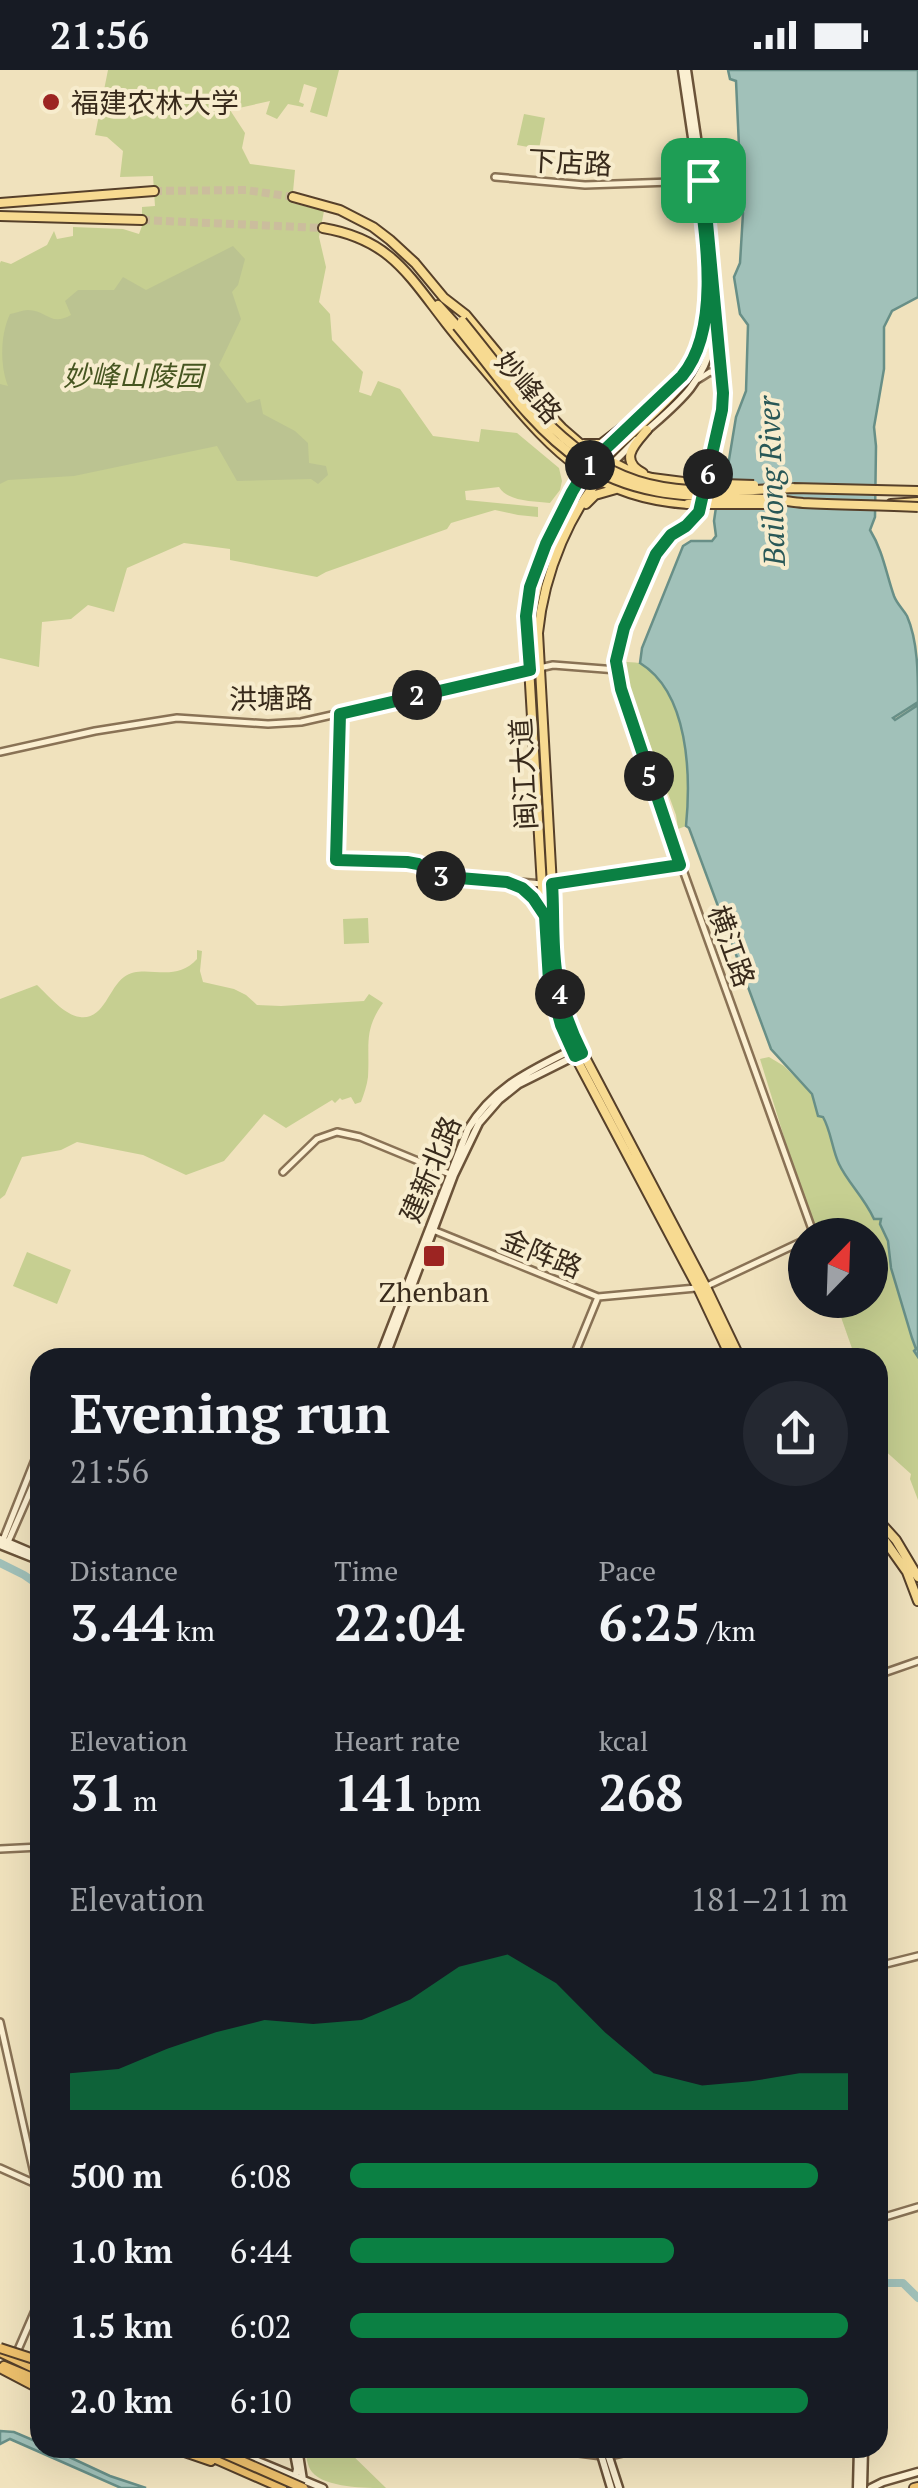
<!DOCTYPE html>
<html lang="en">
<head>
<meta charset="utf-8">
<style>
	:root { --surface:#171b24; --page:#242831; --text:#f1f3f6; --muted:#9ea1a6; --accent:#0b8043 }
	body { margin:0; font-family:"PT Serif","Noto Sans SC",serif; background:var(--page); color:var(--text); height:100vh; display:flex; flex-direction:column; font-size:38px; white-space:nowrap }
	* { box-sizing:border-box; margin:0 }
	p { font-size:32px; color:var(--muted) }
	.icon { flex:none; width:55px; height:55px; fill:none; stroke:currentColor; stroke-width:2; stroke-linecap:round; stroke-linejoin:round }
	.map { position:relative; flex:1; overflow:hidden }
	.side { position:absolute; left:30px; top:1278px; width:858px; height:1110px; display:flex; flex-direction:column; background:var(--surface); border-radius:30px; box-shadow:0 10px 40px #0002 }
	.side>* { flex:none }
	.needle { width:65px; rotate:23deg }
	.controls { position:absolute; left:788px; top:1148px; display:grid; gap:20px }
	.controls a { display:grid; place-items:center; width:100px; height:100px; border-radius:50%; background:var(--surface); box-shadow:0 10px 40px #0002; font-size:50px }
	.pin { position:absolute; display:grid; place-items:center; width:85px; height:85px; color:#fff; margin:-42px; border-radius:20px; box-shadow:0 5px 15px #0006 }
	.km { position:absolute; width:50px; height:50px; margin:-25px; border-radius:50%; background:#222; color:#fff; font-size:28px; line-height:50px; text-align:center }
	.round { display:grid; place-items:center; flex:none; width:105px; height:105px; border-radius:52px; background:var(--page) }
	.headline { display:flex; align-items:center; justify-content:space-between; height:170px; padding:0 40px }
	h1 { font-size:55px; font-weight:800; line-height:75px }
	.figures { display:grid; grid-template-columns:repeat(3,1fr); gap:15px; height:170px; padding:10px 40px }
	.figures div { display:grid; align-content:center }
	.figures b { font-size:50px; font-weight:800 }
	.figures small { font-size:28px; font-weight:400 }
	.figures p { font-size:28px }
	.chart { height:280px; padding:20px 40px }
	.chart p { display:flex; justify-content:space-between }
	.chart svg { width:100%; height:180px; margin-top:10px; fill:var(--accent); opacity:.7 }
	ul { padding:0 40px; list-style:none; font-size:32px }
	li { display:grid; grid-template-columns:160px 120px 1fr; align-items:center; height:75px }
	li i { height:25px; border-radius:12px; background:var(--accent) }
	.status { display:flex; justify-content:space-between; align-items:center; height:70px; padding:0 50px; background:var(--surface); direction:ltr }
	.status svg { height:28px; fill:currentColor }
	.map>svg:first-child { display:block }
	.green { fill:#c6cf91 }
	.cemetery { fill:#bbc391 }
	.water { fill:#a1c1b9; stroke:#688f87; stroke-width:2.5 }
	.lines { fill:none; stroke-linecap:round; stroke-linejoin:round }
	.river { stroke:#a1c1b9; stroke-width:8 }
	.primary-tunnel { stroke:#cbbd9d; stroke-width:8; stroke-dasharray:8 4; stroke-linecap:butt }
	.tertiary-casing { stroke:#897255; stroke-width:10 }
	.secondary-casing { stroke:#6b5339; stroke-width:11 }
	.primary-casing { stroke:#56402a; stroke-width:12 }
	.trunk-casing { stroke:#56402a; stroke-width:12 }
	.tertiary { stroke:#fbefd1; stroke-width:5 }
	.secondary { stroke:#fbefd1; stroke-width:6 }
	.primary { stroke:#f7da91; stroke-width:8 }
	.trunk { stroke:#eec06c; stroke-width:8 }
	.primary-bridge-casing { stroke:#56402a; stroke-width:12; stroke-linecap:butt }
	.trunk-bridge-casing { stroke:#56402a; stroke-width:12; stroke-linecap:butt }
	.primary-bridge { stroke:#f7da91; stroke-width:8 }
	.trunk-bridge { stroke:#eec06c; stroke-width:8 }
	.route-casing { stroke:#fff; stroke-width:20 }
	.route { stroke:#0b8043; stroke-width:12 }
	.poi-dot { fill:#9c2422; stroke:#f7eccd; stroke-width:4 }
	.labels { text-anchor:middle; dominant-baseline:central; stroke-width:8; stroke-linejoin:round; paint-order:stroke }
	.poi-label { font-size:28px; fill:#382a1b; stroke:#f7eccd; text-anchor:start }
	.street-label { font-size:28px; fill:#382a1b; stroke:#f7eccd }
	.park-label { font-size:28px; font-style:italic; fill:#465520; stroke:#f7eccd }
	.water-label { font-size:30px; font-style:italic; fill:#295857; stroke:#f7eccd }
</style>
</head>
<body>
<div class="status"><b>21:56</b><svg viewBox="0 0 49 12"><path d="M0 12V9h3v3zM5 12V6h3v6zM10 12V3h3v9zM15 12V0h3v12zM26 1h20v11H26zM47 4h2v5h-2z"/></svg></div>
<div class="map">
<svg width="918" height="2418" viewBox="0 0 918 2418">
	<rect width="100%" height="100%" fill="#f0e2bd"/>
	<path class="green" d="M108 0H339L327 47 310 42 317 18 304 14 299 32 304 34 303 37 288 34 277 49 266 44 270 31 230 40 245 63 242 78 250 94 295 100 292 133 324 141 319 167 326 197 319 232 330 244 332 270 363 302 359 322 371 326 378 311 400 319 433 366 479 372 481 359 517 363 559 398 562 411 560 420 550 433C533 431 508 432 499 417L465 421 466 430 538 437V447L518 445 495 440 451 453 447 459 326 502 317 507 230 490V479L184 473 127 498 114 542 88 535 71 549 42 552 39 597 0 588V193L1 191 11 194 47 175 54 161 57 169 73 166V157L123 159 139 164 142 156V137L155 136 153 106 120 107 123 81 107 67 95 65Z
		M524 44 545 48 539 79 517 75Z
		M623 592C628 592 634 592 639 593 663 600 679 640 684 663 687 680 686 699 689 717 691 729 687 744 686 756L678 759 676 745 625 606Z
		M368 848 369 873 344 874 343 849Z
		M197 880 202 881 200 901 203 912 234 919 246 925 257 935 281 936 364 931 369 924 383 933C363 961 370 975 368 1007 367 1015 364 1024 361 1032L355 1034 351 1027 342 1030 340 1028 335 1033 332 1030 286 1058 264 1044 224 1091 186 1105 143 1085 77 1072 61 1080 22 1087 5 1125 0 1129V929L37 915C48 925 64 945 80 947 104 950 108 919 124 907 144 892 174 915 197 889Z
		M769 987 784 996 812 1024 824 1027 827 1035 821 1045C831 1060 834 1082 842 1099 851 1116 866 1130 874 1148L881 1150 880 1154 888 1171 891 1198 912 1268 916 1273V1279L914 1281 918 1287V1430L910 1409 911 1404 882 1378 878 1362V1288L855 1287 835 1230H870V1165H819L796 1106 760 989Z
		M27 1182 71 1200 57 1234 13 1216Z
		M305 2378H345L386 2418C367 2418 325 2418 312 2402 307 2396 306 2385 305 2378Z"/>
	<path class="cemetery" d="M233 176 245 189 238 215 232 222 241 249 219 295 247 333 260 329 263 344 295 361 308 373 309 393 326 396 328 405 318 414 311 409 237 411 217 376 74 406 8 410 0 414V314L8 316C0 296 0 265 10 244 16 243 22 240 28 240 47 240 50 257 71 245L65 231 78 220H114L123 207 146 220Z"/>
	<path class="water" d="M728 0H918V227L892 241 884 257V299L874 357 876 376 875 447 870 460C883 481 886 503 894 526 897 534 903 539 907 546 918 571 918 605 918 632L893 648 895 650 918 635V1287L914 1281 916 1279 912 1268 891 1198 888 1171 880 1154 881 1149H874C864 1127 848 1113 839 1094 832 1079 831 1061 823 1047L818 1046 812 1024 771 979 689 758 686 756C691 705 689 623 640 593L642 578 683 476 691 471H712L716 466 714 451 721 403 727 402 736 347 746 321 748 255 740 244 734 207 740 193 743 143 734 134 733 102 736 95V78L739 77 736 11 730 9Z
		M0 2361 14 2362 40 2373V2378H50L110 2406 146 2418H121L10 2369 0 2374Z"/>
	<g class="lines">
		<path class="river" d="M0 1493 24 1505 40 1516
			M878 2213H903L918 2228"/>
		<path class="primary-tunnel" d="M154 121 246 120 293 127
			M142 150 323 158
			M574 434 595 401"/>
		<g class="tertiary-casing">
			<path id="tertiary" d="M495 107 585 115 700 111
				M699 309 710 302 717 304C733 329 711 386 706 414
				M702 434C695 455 676 458 663 473 643 498 615 568 617 600L675 786 683 800 814 1165
				M340 644 336 791 407 792 418 794 436 805 542 814
				M0 682 95 661 177 648 268 654 301 652 553 595 617 600
				M553 813 680 795
				M515 814 528 824 542 841
				M283 1102 317 1069 337 1062 360 1067 452 1105
				M433 1160 598 1227 696 1218
				M707 1216 805 1170
				M573 1288 598 1227
				M3 1470 40 1377
				M8 1472 40 1399
				M878 1605 918 1591
				M0 1779 40 1777
				M878 1896 918 1886
				M0 1952 40 2130
				M0 2098 38 2115
				M878 2149 918 2137
				M17 2282 40 2229
				M540 2378 602 2386
				M609 2386 645 2378"/>
		</g>
		<g class="secondary-casing">
			<path id="secondary" d="M682 0 699 115 708 237 706 247
				M687 0 704 115 715 252
				M716 254 722 312
				M638 347C668 319 694 302 704 259
				M645 362C679 332 702 315 713 270
				M599 385 625 359
				M613 393 636 370
				M379 1288 468 1059C494 1016 530 1001 573 979
				M385 1288 454 1105 479 1053 499 1030 519 1014 577 985
				M0 1469 40 1486
				M0 1475 40 1491
				M226 2378 323 2418
				M293 2378 297 2399 295 2408
				M298 2378 303 2410
				M599 2378 611 2418
				M606 2378 619 2418
				M857 2418 858 2378
				M863 2418 864 2378
				M871 2418 883 2412 918 2402"/>
		</g>
		<g class="primary-casing">
			<path id="primary" d="M293 127 340 140 373 157 390 170 415 193 444 228 466 245 542 337 562 358 585 378 634 403 652 408 691 413
				M0 133 154 121
				M0 146 142 150
				M323 158C389 169 408 204 446 253 463 275 482 296 500 318 555 384 596 428 688 434
				M438 235 457 256
				M709 273 715 248
				M584 374H601L639 345
				M598 386C581 404 572 424 561 445 541 484 525 518 527 563L546 884 555 934 564 964 575 986 698 1218 731 1288
				M607 386C636 358 693 314 704 277 707 267 706 256 707 245
				M612 394C570 438 544 503 538 563L557 906 564 939 577 972 706 1217 740 1288
				M643 403C618 390 635 374 647 360
				M586 434 595 425 616 419
				M891 434 918 432
				M532 542 541 500 574 434
				M878 1450 896 1470 918 1507
				M878 1461 907 1502 918 1531"/>
		</g>
		<g class="trunk-casing">
			<path id="trunk" d="M0 2282 40 2301
				M4 2296 40 2311
				M0 2298 40 2319
				M173 2378 211 2391
				M191 2378 282 2418
				M914 2418 918 2417"/>
		</g>
		<use href="#tertiary" class="tertiary"/>
		<use href="#secondary" class="secondary"/>
		<use href="#primary" class="primary"/>
		<use href="#trunk" class="trunk"/>
		<g class="primary-bridge-casing">
			<path id="primary-bridge" d="M462 251C518 319 570 402 663 417 706 424 750 420 793 418
				M457 256C495 302 531 358 581 391 637 430 700 426 765 429 778 429 790 432 803 433 841 435 880 435 918 437
				M691 413 754 415
				M793 418 918 421
				M688 434H783"/>
		</g>
		<g class="trunk-bridge-casing">
			<path id="trunk-bridge" d="M0 2278 40 2291
				M212 2378 303 2418"/>
		</g>
		<use href="#primary-bridge" class="primary-bridge"/>
		<use href="#trunk-bridge" class="trunk-bridge"/>
	</g>
	<g class="lines">
		<g class="route-casing">
			<path id="route" d="M703 110 723 323 722 340 699 442 686 456 671 465 656 484 624 558 616 591 621 619 680 795 552 814C554 842 552 872 556 900 559 929 569 957 582 983L575 986 561 955 549 911 545 846 533 828 522 818 507 812 436 806 418 794 407 792 336 790 340 644 530 600 526 546 530 517 546 474 572 422 584 402 598 386 682 306C721 260 706 167 698 111Z"/>
		</g>
		<use href="#route" class="route"/>
	</g>
	<g class="poi-dot">
		<circle cx="51" cy="32" r="10"/>
		<rect x="422" y="1174" width="24" height="24" rx="5"/>
	</g>
	<g class="labels">
		<g class="poi-label">
			<text x="71" y="32">福建农林大学</text>
			<text x="434" y="1221" text-anchor="middle">Zhenban</text>
		</g>
		<g class="street-label">
			<text transform="translate(570 92) rotate(3)">下店路</text>
			<text transform="translate(529 317) rotate(49)">妙峰路</text>
			<text transform="translate(271 628) rotate(-1)">洪塘路</text>
			<text transform="translate(523 704) rotate(-93)">闽江大道</text>
			<text transform="translate(732 876) rotate(70)">横江路</text>
			<text transform="translate(430 1099) rotate(-67)">建新北路</text>
			<text transform="translate(542 1183) rotate(22)">金阵路</text>
		</g>
		<g class="park-label">
			<text x="133" y="305">妙峰山陵园</text>
		</g>
		<g class="water-label">
			<text transform="translate(771 411) rotate(-92)">Bailong River</text>
		</g>
	</g>
</svg>
<div class="controls">
<a><svg class="needle" viewBox="-14 -14 28 28"><path d="M0-13l5 13h-10z" fill="#e53935"/><path d="M0 13l5-13h-10z" fill="#9ea1a6"/></svg></a>
</div>
<div class="pin" style="left:703px;top:110px;background:#1e9e55"><svg class="icon" aria-label="arrive" viewBox="0 0 24 24"><path d="M6 21V4h12l-3 4 3 4H6"/></svg></div>
<b class="km" style="left:590px;top:395px">1</b>
<b class="km" style="left:417px;top:625px">2</b>
<b class="km" style="left:441px;top:806px">3</b>
<b class="km" style="left:560px;top:924px">4</b>
<b class="km" style="left:649px;top:706px">5</b>
<b class="km" style="left:708px;top:404px">6</b>
<section class="side">
<div class="headline"><div><h1>Evening run</h1><p>21:56</p></div><a class="round"><svg class="icon" aria-label="share" viewBox="0 0 24 24"><path d="M12 15V3M7 8l5-5 5 5M5 13v7h14v-7"/></svg></a></div>
<div class="figures">
<div><p>Distance</p><b>3.44<small> km</small></b></div>
<div><p>Time</p><b>22:04</b></div>
<div><p>Pace</p><b>6:25<small> /km</small></b></div>
</div>
<div class="figures">
<div><p>Elevation</p><b>31<small> m</small></b></div>
<div><p>Heart rate</p><b>141<small> bpm</small></b></div>
<div><p>kcal</p><b>268</b></div>
</div>
<div class="chart"><p><span>Elevation</span>181–211 m</p>
<svg viewBox="0 0 160 44" preserveAspectRatio="none"><path d="M0 44V35L10 34L20 29L30 25L40 22L50 23L60 22L70 17L80 9L90 6L100 13L110 25L120 35L130 38L140 37L150 35L160 35V44z"/></svg>
</div>
<ul>
<li><b>500 m</b>6:08<i style="width:94%"></i></li>
<li><b>1.0 km</b>6:44<i style="width:65%"></i></li>
<li><b>1.5 km</b>6:02<i style="width:100%"></i></li>
<li><b>2.0 km</b>6:10<i style="width:92%"></i></li>
</ul>
</section>
</div>
</body>
</html>
